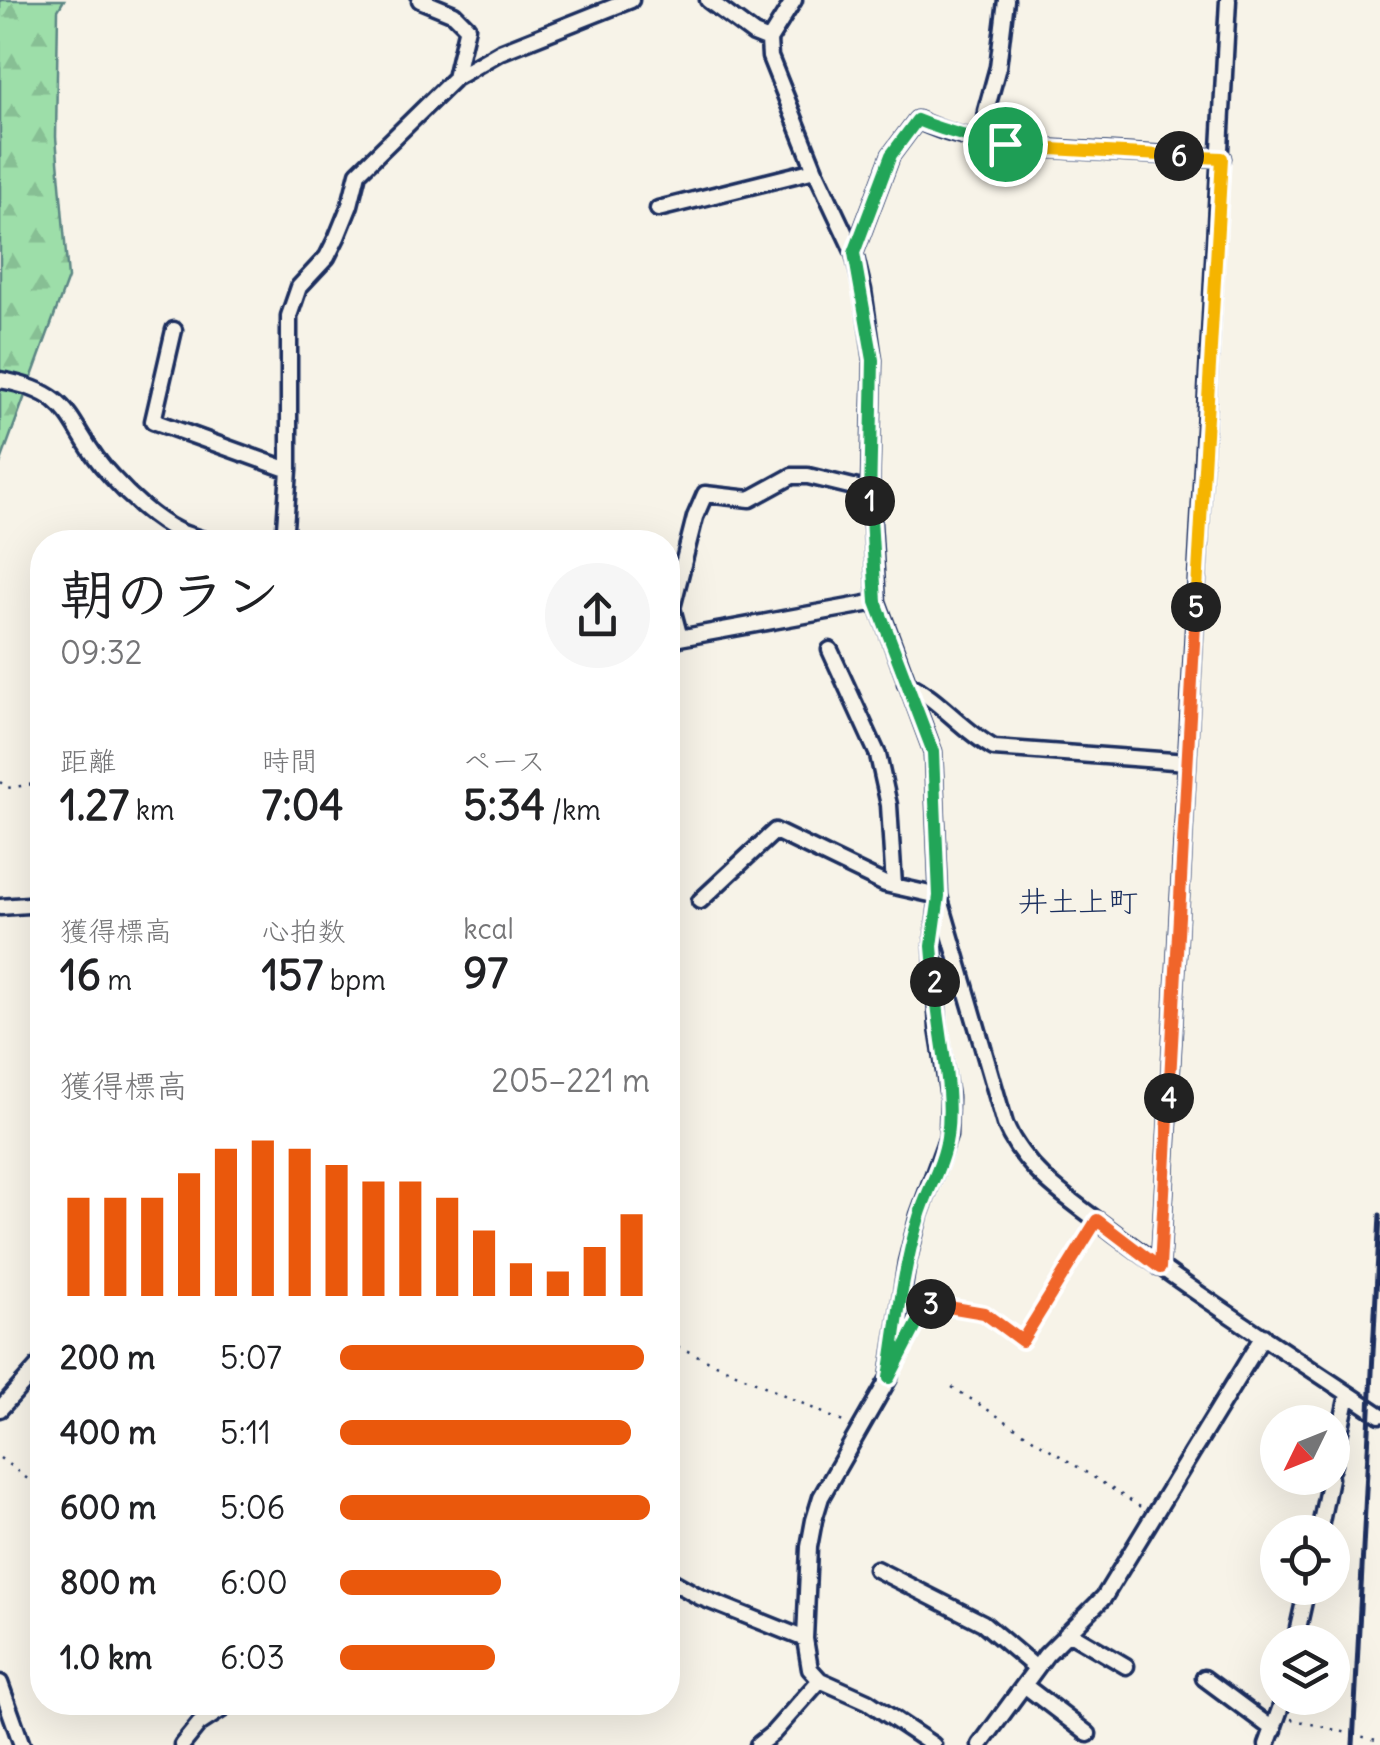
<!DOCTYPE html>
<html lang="ja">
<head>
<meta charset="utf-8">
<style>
	:root { --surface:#fff; --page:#f6f6f6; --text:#202124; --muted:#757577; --accent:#ea580c }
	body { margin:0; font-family:Delius,"Klee One",sans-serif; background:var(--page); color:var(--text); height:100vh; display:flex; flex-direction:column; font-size:38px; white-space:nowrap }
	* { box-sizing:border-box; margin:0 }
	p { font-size:32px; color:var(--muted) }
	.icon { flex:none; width:55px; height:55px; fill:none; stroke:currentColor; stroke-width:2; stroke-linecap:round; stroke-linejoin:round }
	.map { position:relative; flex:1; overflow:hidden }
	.drawer { position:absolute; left:30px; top:530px; width:650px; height:1185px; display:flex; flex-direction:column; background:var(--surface); border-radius:40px; box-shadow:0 10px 40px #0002 }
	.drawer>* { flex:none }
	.needle { width:65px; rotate:227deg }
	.buttons { position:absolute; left:1260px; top:1405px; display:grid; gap:20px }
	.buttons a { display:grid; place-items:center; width:90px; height:90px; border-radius:50%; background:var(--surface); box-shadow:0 10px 40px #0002; font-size:50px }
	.pin { position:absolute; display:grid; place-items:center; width:85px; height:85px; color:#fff; margin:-42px; border:5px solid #fff; border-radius:50%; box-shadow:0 2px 10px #0007 }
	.km { position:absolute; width:50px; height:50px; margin:-25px; border-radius:50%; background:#222; color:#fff; font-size:28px; line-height:50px; text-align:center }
	.round { display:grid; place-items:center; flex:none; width:105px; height:105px; border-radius:52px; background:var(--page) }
	.headline { display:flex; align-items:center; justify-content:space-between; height:170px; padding:0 30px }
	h1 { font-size:55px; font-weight:700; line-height:75px }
	.figures { display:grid; grid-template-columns:repeat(3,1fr); gap:15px; height:170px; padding:10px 30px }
	.figures div { display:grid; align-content:center }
	.figures b { font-size:42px; font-weight:700 }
	.figures small { font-size:28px; font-weight:400 }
	.figures p { font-size:28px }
	.chart { height:280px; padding:20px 30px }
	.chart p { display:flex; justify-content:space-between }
	.chart svg { width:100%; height:180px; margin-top:10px; stroke:var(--accent); stroke-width:6 }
	ul { padding:0 30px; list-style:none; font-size:32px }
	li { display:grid; grid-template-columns:160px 120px 1fr; align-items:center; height:75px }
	li i { height:25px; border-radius:12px; background:var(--accent) }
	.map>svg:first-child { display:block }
	.forest { fill:url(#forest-firs); stroke:#5c8684; stroke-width:2.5 }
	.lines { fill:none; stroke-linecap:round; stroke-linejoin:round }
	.street-casing { stroke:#1b2f5e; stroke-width:21 }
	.path { stroke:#1b2f5e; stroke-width:2.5; stroke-dasharray:2.5 8; stroke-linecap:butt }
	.street { stroke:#f7f3e8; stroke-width:14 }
	.rail { stroke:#1b2f5e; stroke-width:5 }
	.split-1-casing { stroke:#fff; stroke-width:20 }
	.split-2-casing { stroke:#fff; stroke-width:20 }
	.split-3-casing { stroke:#fff; stroke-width:20 }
	.split-4-casing { stroke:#fff; stroke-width:20 }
	.split-5-casing { stroke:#fff; stroke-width:20 }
	.split-6-casing { stroke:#fff; stroke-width:20 }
	.split-7-casing { stroke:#fff; stroke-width:20 }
	.split-1 { stroke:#22a559; stroke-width:12 }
	.split-2 { stroke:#22a559; stroke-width:12 }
	.split-3 { stroke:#22a559; stroke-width:12 }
	.split-4 { stroke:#f0652b; stroke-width:12 }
	.split-5 { stroke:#f0652b; stroke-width:12 }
	.split-6 { stroke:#f5b400; stroke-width:12 }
	.split-7 { stroke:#f5b400; stroke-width:12 }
	.labels { text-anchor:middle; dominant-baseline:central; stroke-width:8; stroke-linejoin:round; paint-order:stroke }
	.quarter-label { font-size:30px; fill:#1b2f5e; stroke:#f7f3e8 }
</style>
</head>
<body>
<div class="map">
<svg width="1380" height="1745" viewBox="0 0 1380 1745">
	<defs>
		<pattern id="forest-firs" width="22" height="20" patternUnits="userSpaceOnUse" patternTransform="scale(2.5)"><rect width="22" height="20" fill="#9ddea9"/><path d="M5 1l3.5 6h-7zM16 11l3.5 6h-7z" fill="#87bf94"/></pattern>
	</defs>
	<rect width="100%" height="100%" fill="#f7f3e8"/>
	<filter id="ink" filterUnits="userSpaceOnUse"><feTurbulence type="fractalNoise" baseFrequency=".01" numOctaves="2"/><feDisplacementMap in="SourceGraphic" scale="20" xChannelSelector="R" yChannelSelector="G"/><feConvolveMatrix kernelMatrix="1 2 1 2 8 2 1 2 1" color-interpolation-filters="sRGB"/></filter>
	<g filter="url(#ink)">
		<path class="forest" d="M0 0H64L58 10 56 137 68 278 0 464Z"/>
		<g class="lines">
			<g class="street-casing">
				<path id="street" d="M420 0 454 14 467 27 455 78
					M708 0 754 34 769 40
					M794 0 769 40 770 57 815 170 854 253 863 290 873 360 870 491 877 602 933 752 939 896 1005 1124C1025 1172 1073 1202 1113 1232 1199 1297 1291 1355 1380 1415
					M1006 0 998 67 986 111 987 128 994 137 1018 147 1222 158
					M658 209 815 170
					M854 253 891 155 917 120C940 130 968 142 994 137
					M174 330 153 421 289 470
					M0 380C81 394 65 428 112 477 129 496 155 520 178 531 188 536 198 537 207 542
					M284 542 289 470V316L299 287 327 257 337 237 350 205 358 173 455 78 500 52 631 0
					M680 638 672 608 695 517 705 494 750 499 792 476H808L870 491
					M668 640 877 602
					M830 650 878 755 889 805 894 886
					M906 683C940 699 961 730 994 748L1187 762
					M700 901 775 831 885 884 939 896 933 946 938 1028 949 1097 948 1136 919 1215 907 1262 889 1378 821 1497 814 1520 809 1547 805 1639 810 1669 820 1680 867 1701 933 1745
					M0 907 42 904
					M1160 1268 1228 0
					M0 1409 42 1362
					M1332 1468 1348 1395
					M1319 1532 1330 1478
					M876 1569 983 1623 1036 1668
					M668 1579 700 1597 805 1639
					M1068 1632 1126 1666
					M1295 1642 1307 1588
					M1204 1678 1274 1730
					M0 1683 22 1745
					M1024 1685 1088 1734
					M182 1745 199 1724 233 1702
					M758 1745 773 1733 820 1680
					M980 1745 1046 1655 1104 1597 1263 1336
					M1267 1745 1284 1698"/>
			</g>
			<path class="path" d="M0 782 7 788 42 783
				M912 1337 928 1303 984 1313 1023 1341 1088 1234
				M668 1342 845 1423
				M952 1387 1142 1508
				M0 1458 42 1490
				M1291 1719 1380 1741"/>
			<use href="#street" class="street"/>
			<path class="rail" d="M1353 1745 1380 1215"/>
		</g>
	</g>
	<g class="lines" filter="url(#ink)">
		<g class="split-1-casing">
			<path id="split-1" d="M870 501 873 360 854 253 891 155 917 120C936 128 954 133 973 138 986 141 993 137 1005 144"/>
		</g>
		<g class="split-2-casing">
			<path id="split-2" d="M870 501 876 602 933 752 939 896 932 946 935 982"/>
		</g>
		<g class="split-3-casing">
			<path id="split-3" d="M931 1304 928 1303 889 1378C897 1324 903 1269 919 1217 927 1190 943 1165 947 1137 954 1087 938 1033 935 982"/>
		</g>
		<g class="split-4-casing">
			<path id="split-4" d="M931 1304 984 1313 1022 1341 1097 1220 1160 1268 1169 1098"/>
		</g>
		<g class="split-5-casing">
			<path id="split-5" d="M1169 1098 1196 607"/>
		</g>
		<g class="split-6-casing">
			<path id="split-6" d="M1179 156 1222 158 1196 607"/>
		</g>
		<g class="split-7-casing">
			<path id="split-7" d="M1005 144 1033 148 1179 156"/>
		</g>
		<use href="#split-1" class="split-1"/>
		<use href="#split-2" class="split-2"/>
		<use href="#split-3" class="split-3"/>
		<use href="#split-4" class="split-4"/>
		<use href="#split-5" class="split-5"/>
		<use href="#split-6" class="split-6"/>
		<use href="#split-7" class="split-7"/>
	</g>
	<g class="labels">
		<g class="quarter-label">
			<text x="1078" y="901">井土上町</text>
		</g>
	</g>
</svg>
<div class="buttons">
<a><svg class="needle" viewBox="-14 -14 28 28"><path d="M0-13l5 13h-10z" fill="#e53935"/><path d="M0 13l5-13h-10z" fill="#757577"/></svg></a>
<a><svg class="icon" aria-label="locate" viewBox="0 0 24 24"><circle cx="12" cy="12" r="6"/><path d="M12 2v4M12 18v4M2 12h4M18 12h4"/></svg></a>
<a><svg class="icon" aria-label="layers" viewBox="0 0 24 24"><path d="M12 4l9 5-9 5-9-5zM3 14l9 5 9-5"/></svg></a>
</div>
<div class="pin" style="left:1005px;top:144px;background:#1e9e55"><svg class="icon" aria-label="arrive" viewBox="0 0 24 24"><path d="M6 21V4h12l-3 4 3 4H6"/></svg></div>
<b class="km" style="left:870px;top:501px">1</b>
<b class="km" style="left:935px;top:982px">2</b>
<b class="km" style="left:931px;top:1304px">3</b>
<b class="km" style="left:1169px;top:1098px">4</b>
<b class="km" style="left:1196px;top:607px">5</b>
<b class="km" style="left:1179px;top:156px">6</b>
<section class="drawer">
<div class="headline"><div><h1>朝のラン</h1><p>09:32</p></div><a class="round"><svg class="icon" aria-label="share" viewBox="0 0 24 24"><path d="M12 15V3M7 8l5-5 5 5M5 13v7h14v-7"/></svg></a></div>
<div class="figures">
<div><p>距離</p><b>1.27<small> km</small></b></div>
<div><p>時間</p><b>7:04</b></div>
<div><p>ペース</p><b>5:34<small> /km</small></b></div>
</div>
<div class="figures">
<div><p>獲得標高</p><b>16<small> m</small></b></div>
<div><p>心拍数</p><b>157<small> bpm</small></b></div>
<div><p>kcal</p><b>97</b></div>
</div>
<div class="chart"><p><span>獲得標高</span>205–221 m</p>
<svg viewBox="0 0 160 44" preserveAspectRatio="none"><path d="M5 44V20M15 44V20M25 44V20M35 44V14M45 44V8M55 44V6M65 44V8M75 44V12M85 44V16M95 44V16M105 44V20M115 44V28M125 44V36M135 44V38M145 44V32M155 44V24"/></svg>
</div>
<ul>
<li><b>200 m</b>5:07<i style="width:98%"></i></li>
<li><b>400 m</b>5:11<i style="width:94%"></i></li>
<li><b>600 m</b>5:06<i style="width:100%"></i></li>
<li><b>800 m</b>6:00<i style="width:52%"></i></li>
<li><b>1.0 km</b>6:03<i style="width:50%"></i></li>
</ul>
</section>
</div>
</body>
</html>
